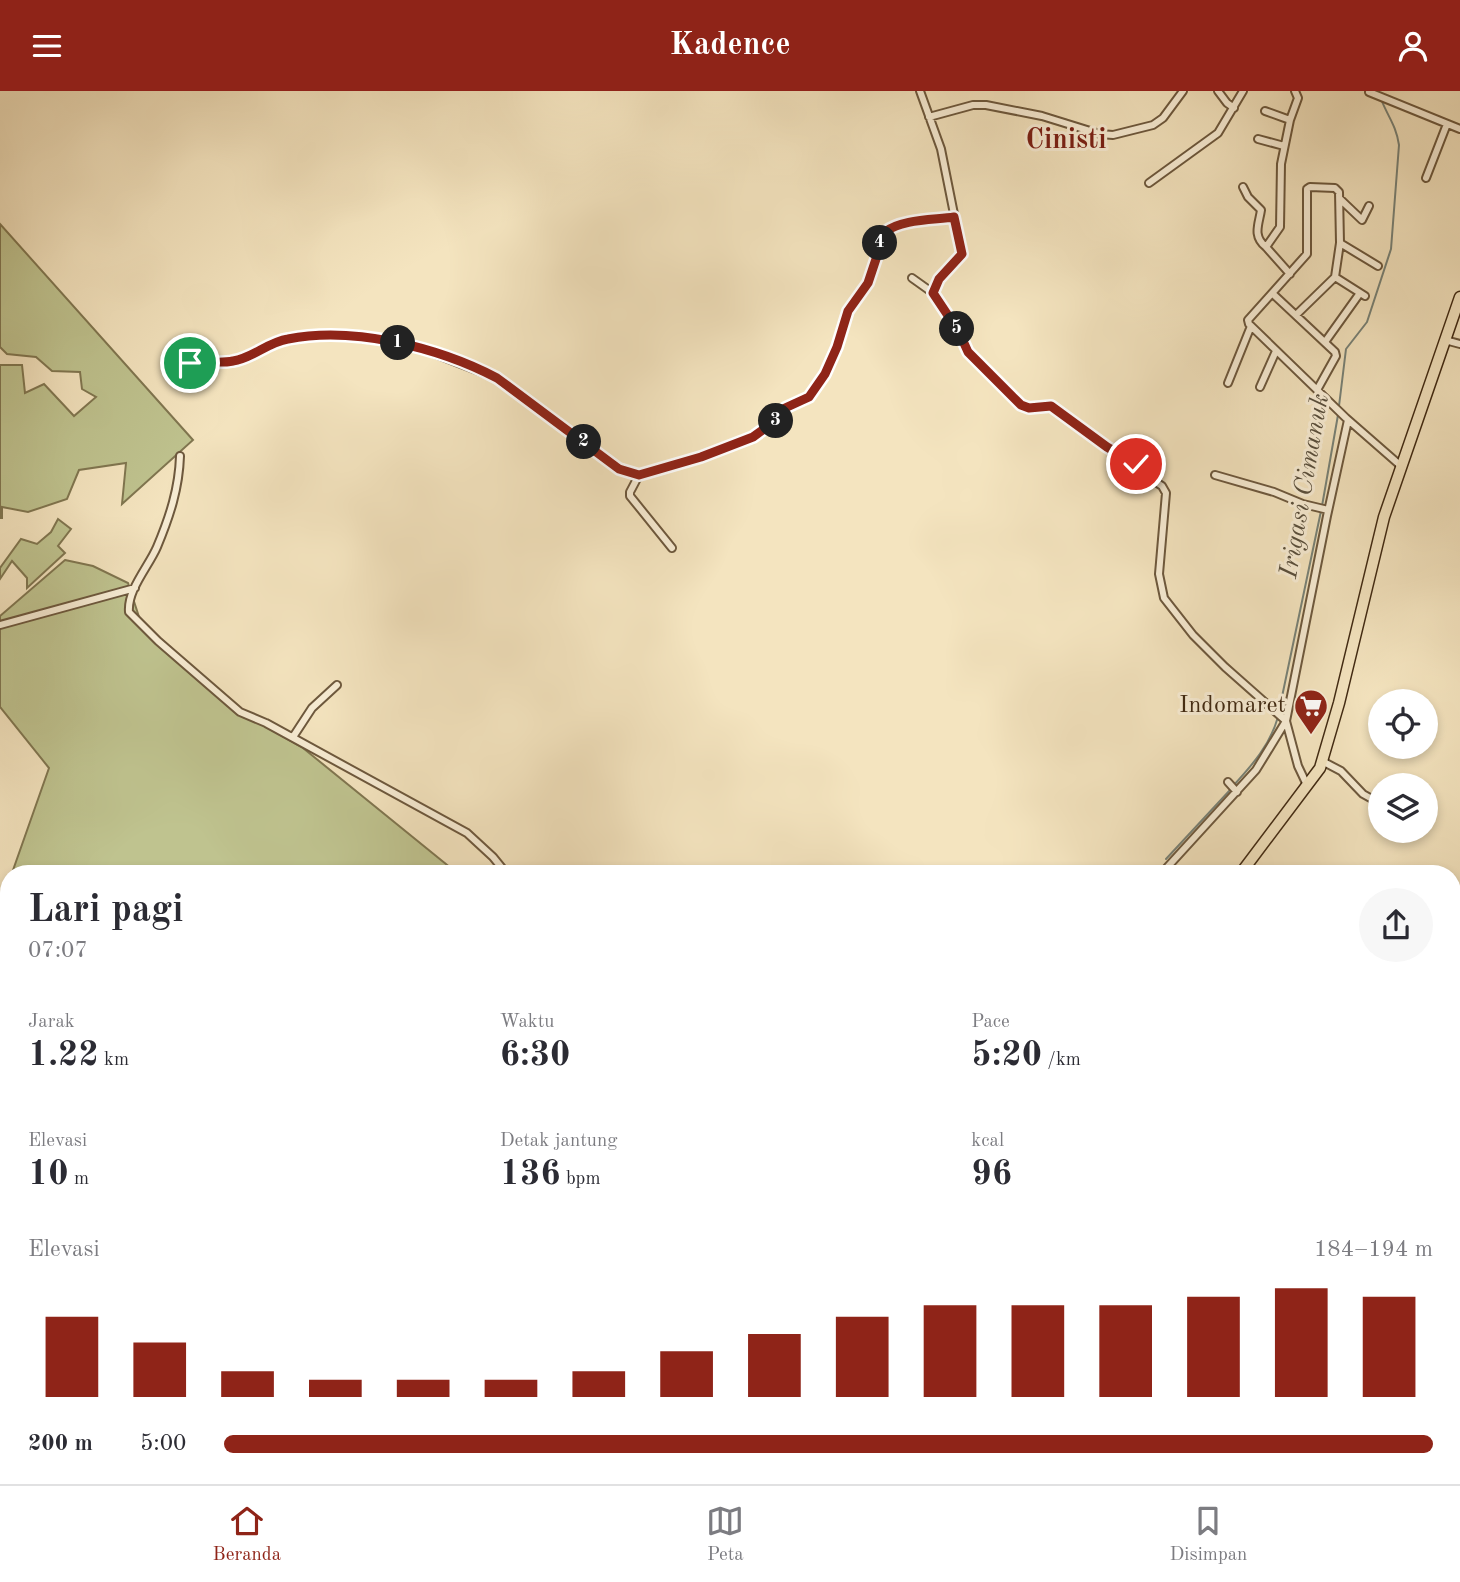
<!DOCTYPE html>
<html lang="id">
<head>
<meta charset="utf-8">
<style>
	:root { --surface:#fff; --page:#f7f7f7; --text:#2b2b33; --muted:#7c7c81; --line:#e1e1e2; --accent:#8f2418 }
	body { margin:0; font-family:"Old Standard TT",serif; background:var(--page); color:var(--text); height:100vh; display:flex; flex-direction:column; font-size:26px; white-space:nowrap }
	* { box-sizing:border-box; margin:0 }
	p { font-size:23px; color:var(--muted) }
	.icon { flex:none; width:38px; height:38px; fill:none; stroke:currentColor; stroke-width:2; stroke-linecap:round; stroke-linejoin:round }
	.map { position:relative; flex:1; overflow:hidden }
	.sheet { position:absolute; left:0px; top:774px; width:1461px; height:620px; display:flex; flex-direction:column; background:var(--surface); border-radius:28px 28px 0 0; box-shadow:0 4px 10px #0003 }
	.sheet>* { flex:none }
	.tools { position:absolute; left:1368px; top:598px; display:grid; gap:14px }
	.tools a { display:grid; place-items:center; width:70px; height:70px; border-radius:50%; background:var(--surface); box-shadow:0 4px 10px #0003; font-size:35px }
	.pin { position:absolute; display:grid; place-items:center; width:60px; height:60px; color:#fff; margin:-30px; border:4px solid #fff; border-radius:50%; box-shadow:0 2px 7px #0007 }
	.km { position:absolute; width:35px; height:35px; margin:-18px; border-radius:50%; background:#222; color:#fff; font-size:19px; line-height:35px; text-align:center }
	.round { display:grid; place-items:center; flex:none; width:74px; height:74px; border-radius:37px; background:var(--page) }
	.overview { display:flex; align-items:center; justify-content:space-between; height:119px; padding:0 28px }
	h1 { font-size:38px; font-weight:800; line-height:52px }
	.metrics { display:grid; grid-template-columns:repeat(3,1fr); gap:10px; height:119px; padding:7px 28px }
	.metrics div { display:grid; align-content:center }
	.metrics b { font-size:35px; font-weight:800 }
	.metrics small { font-size:19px; font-weight:400 }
	.metrics p { font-size:19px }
	.chart { height:196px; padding:14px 28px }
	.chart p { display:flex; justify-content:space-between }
	.chart svg { width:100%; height:126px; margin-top:7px; stroke:var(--accent); stroke-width:6 }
	ul { padding:0 28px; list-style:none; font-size:23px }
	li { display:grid; grid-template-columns:112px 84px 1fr; align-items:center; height:52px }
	li i { height:18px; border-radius:9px; background:var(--accent) }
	header { display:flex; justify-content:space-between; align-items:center; height:91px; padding:0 28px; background:var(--accent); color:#fff; font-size:32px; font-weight:800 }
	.menu { display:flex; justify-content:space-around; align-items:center; height:98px; border-top:2px solid var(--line); background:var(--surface); font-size:19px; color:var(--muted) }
	.menu a { display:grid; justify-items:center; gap:4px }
	.menu .active { color:var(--accent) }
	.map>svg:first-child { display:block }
	.green { fill:#bfc38f; stroke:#807650; stroke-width:2 }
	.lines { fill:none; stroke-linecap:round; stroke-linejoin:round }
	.stream { stroke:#788277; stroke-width:2 }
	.minor-casing { stroke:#6d583d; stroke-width:10 }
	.primary-casing { stroke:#402912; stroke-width:13 }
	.minor { stroke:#f8edd5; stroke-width:6 }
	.primary { stroke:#f4e4bf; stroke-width:10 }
	.route-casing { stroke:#fff; stroke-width:14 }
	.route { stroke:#8f2418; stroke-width:9 }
	.labels { text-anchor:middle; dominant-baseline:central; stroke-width:6; stroke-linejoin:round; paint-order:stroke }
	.poi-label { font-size:24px; fill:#402912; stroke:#f8edd5; text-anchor:end }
	.water-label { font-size:26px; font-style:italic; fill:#584e3c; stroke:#f8edd5 }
	.quarter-label { font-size:28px; font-weight:bold; fill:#7a1f14; stroke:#f8edd5 }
</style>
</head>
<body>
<header><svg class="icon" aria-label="menu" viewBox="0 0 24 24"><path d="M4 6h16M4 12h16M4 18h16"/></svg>Kadence<svg class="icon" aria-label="person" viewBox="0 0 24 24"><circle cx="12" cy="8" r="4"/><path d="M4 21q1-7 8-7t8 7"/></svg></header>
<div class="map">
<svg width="1460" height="1393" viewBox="0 0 1460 1393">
	<rect width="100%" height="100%" fill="#f4e4bf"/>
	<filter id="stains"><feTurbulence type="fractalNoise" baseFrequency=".00286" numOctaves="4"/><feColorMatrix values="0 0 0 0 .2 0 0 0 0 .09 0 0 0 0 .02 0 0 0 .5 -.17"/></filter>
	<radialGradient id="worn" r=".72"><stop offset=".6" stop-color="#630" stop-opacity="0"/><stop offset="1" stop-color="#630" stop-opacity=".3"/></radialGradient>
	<path class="green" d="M0 133 193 349 122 413 126 372 79 379 67 408 28 421 2 416V427H0V274H22L25 302 44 293 74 325 96 306 82 298 80 281 52 280 36 266 7 263 0 256Z
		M58 428 71 438 58 455 65 462 27 497V487L12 470 0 488V477L21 448 37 453 51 441Z
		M65 469 93 475 128 492 141 532 240 621 303 657 457 782H12L49 677 0 616V525Z
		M0 1322 9 1341V1384H28L32 1393H0Z
		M120 1384H504L509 1393H129Z"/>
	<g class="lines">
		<path class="stream" d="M1339 315 1346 258 1367 231 1391 158 1399 54C1396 34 1388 26 1381 8
			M1322 415 1338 324
			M1279 620 1321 420
			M1234 694C1253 673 1270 654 1278 626
			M1166 768 1231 698
			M1017 1393V1384"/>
		<g class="minor-casing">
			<path id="minor" d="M920 0 941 58 962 163C953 177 935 186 934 204L959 241 968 261 1021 314 1029 317 1051 315 1107 356 1134 371 1145 384 1162 395 1166 402 1159 483 1164 507 1193 544 1225 576 1286 630 1298 675 1307 694
				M1218 0 1227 12 1234 17
				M1369 1 1460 38
				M1265 20 1290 29
				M929 26 973 14H986L1042 25 1100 43 1113 44 1153 34 1163 27 1183 0
				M1258 48 1284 55
				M1426 87 1447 33
				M1149 92 1218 42 1243 0
				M1243 96 1248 106 1261 119C1259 133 1252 145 1266 156
				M1340 108 1362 129 1369 115
				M1340 152 1378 175
				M1290 183 1266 156 1280 136 1281 73 1290 29 1298 7 1295 0
				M1335 186 1365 205
				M912 187 933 202
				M1273 203 1335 261 1336 265 1317 299
				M1296 224 1335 186 1340 152 1339 101 1335 97 1310 96 1307 98V163L1248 229 1249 233 1346 327 1401 375
				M1445 249 1460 253
				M1325 251 1360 202
				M176 277 201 270 230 271 242 268 286 248 327 243 410 253 497 287 619 378 639 384 701 366 753 346 779 327 785 318 809 306 825 283 837 256 848 220 868 193 885 141C901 128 934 129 954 126
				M1228 292 1251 235
				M1260 296 1276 260
				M180 365C179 397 170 425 157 456 149 475 127 499 129 521L158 550 240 621 266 632 467 742 493 766 506 782
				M639 384 630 401V405L672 457
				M1215 384 1274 401 1303 413 1328 419
				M0 534 135 497
				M293 646 312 617 337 594
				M1322 670 1341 680 1363 703 1381 713
				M1228 691 1237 701
				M1162 782 1256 679 1286 630 1327 425 1348 329
				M0 914 9 923
				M333 1384 337 1393
				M1261 1384 1265 1393"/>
		</g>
		<g class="primary-casing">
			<path id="primary" d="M1241 782 1320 677 1339 612 1384 426 1460 206
				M1090 1393 1093 1384"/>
		</g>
		<use href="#minor" class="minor"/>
		<use href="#primary" class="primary"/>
	</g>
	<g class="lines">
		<g class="route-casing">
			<path id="route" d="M190 272C205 269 219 273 233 270 253 267 268 251 288 248 353 235 438 256 497 287L619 378 639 384 701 366 753 346 779 327 785 317 809 306 825 283 837 256 848 220 868 192 885 141C901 128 934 129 954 126L962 163 939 188 933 202 959 241 968 261 1021 314 1029 317 1051 315 1107 356 1136 373"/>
		</g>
		<use href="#route" class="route"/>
	</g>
	<defs>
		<g id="supermarket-pin" transform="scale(1.75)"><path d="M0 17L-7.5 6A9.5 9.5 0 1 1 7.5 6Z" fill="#8f2418" stroke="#f8edd5"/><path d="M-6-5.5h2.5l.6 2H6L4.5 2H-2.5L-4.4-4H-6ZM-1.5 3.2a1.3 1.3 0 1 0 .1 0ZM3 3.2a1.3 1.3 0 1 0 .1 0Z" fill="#fff"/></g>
	</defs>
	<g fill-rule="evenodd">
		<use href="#supermarket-pin" x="1311" y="615"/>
	</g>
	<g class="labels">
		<g class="poi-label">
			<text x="1286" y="615">Indomaret</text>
		</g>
		<g class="water-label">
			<text transform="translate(1305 395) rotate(-80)">Irigasi Cimanuk</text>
		</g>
		<g class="quarter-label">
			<text x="1066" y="50">Cinisti</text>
		</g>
	</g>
	<rect width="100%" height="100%" filter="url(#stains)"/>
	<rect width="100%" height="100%" fill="url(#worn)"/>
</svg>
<div class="tools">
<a><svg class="icon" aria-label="locate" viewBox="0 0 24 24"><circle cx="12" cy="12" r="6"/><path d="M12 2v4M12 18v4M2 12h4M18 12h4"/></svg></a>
<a><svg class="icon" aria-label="layers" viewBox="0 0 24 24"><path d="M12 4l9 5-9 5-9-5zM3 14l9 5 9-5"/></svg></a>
</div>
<div class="pin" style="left:190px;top:272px;background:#1e9e55"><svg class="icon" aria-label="arrive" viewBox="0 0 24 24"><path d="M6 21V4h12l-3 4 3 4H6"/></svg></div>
<div class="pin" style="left:1136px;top:373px;background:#d93025"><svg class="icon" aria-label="check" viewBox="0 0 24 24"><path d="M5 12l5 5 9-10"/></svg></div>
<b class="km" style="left:398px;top:252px">1</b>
<b class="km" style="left:584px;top:351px">2</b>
<b class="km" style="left:776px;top:330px">3</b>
<b class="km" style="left:880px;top:152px">4</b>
<b class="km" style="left:957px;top:238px">5</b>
<section class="sheet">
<div class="overview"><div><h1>Lari pagi</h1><p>07:07</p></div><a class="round"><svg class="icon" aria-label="share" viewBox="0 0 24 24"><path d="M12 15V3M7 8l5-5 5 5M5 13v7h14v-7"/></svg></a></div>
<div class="metrics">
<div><p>Jarak</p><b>1.22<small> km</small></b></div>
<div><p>Waktu</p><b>6:30</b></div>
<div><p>Pace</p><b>5:20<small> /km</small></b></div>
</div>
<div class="metrics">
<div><p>Elevasi</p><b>10<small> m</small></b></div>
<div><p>Detak jantung</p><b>136<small> bpm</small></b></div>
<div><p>kcal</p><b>96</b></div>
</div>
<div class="chart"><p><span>Elevasi</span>184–194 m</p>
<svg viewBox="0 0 160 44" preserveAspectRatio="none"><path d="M5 44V16M15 44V25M25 44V35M35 44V38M45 44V38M55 44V38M65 44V35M75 44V28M85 44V22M95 44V16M105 44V12M115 44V12M125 44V12M135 44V9M145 44V6M155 44V9"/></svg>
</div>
<ul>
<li><b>200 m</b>5:00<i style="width:100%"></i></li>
</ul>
</section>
</div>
<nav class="menu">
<a class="active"><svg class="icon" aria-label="home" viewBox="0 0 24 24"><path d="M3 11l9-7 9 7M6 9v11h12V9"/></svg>Beranda</a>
<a><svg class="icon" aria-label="map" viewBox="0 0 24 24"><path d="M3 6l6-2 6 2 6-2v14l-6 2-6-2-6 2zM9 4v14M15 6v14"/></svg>Peta</a>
<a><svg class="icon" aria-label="saved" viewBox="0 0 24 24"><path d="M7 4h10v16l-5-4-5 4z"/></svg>Disimpan</a>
</nav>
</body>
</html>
